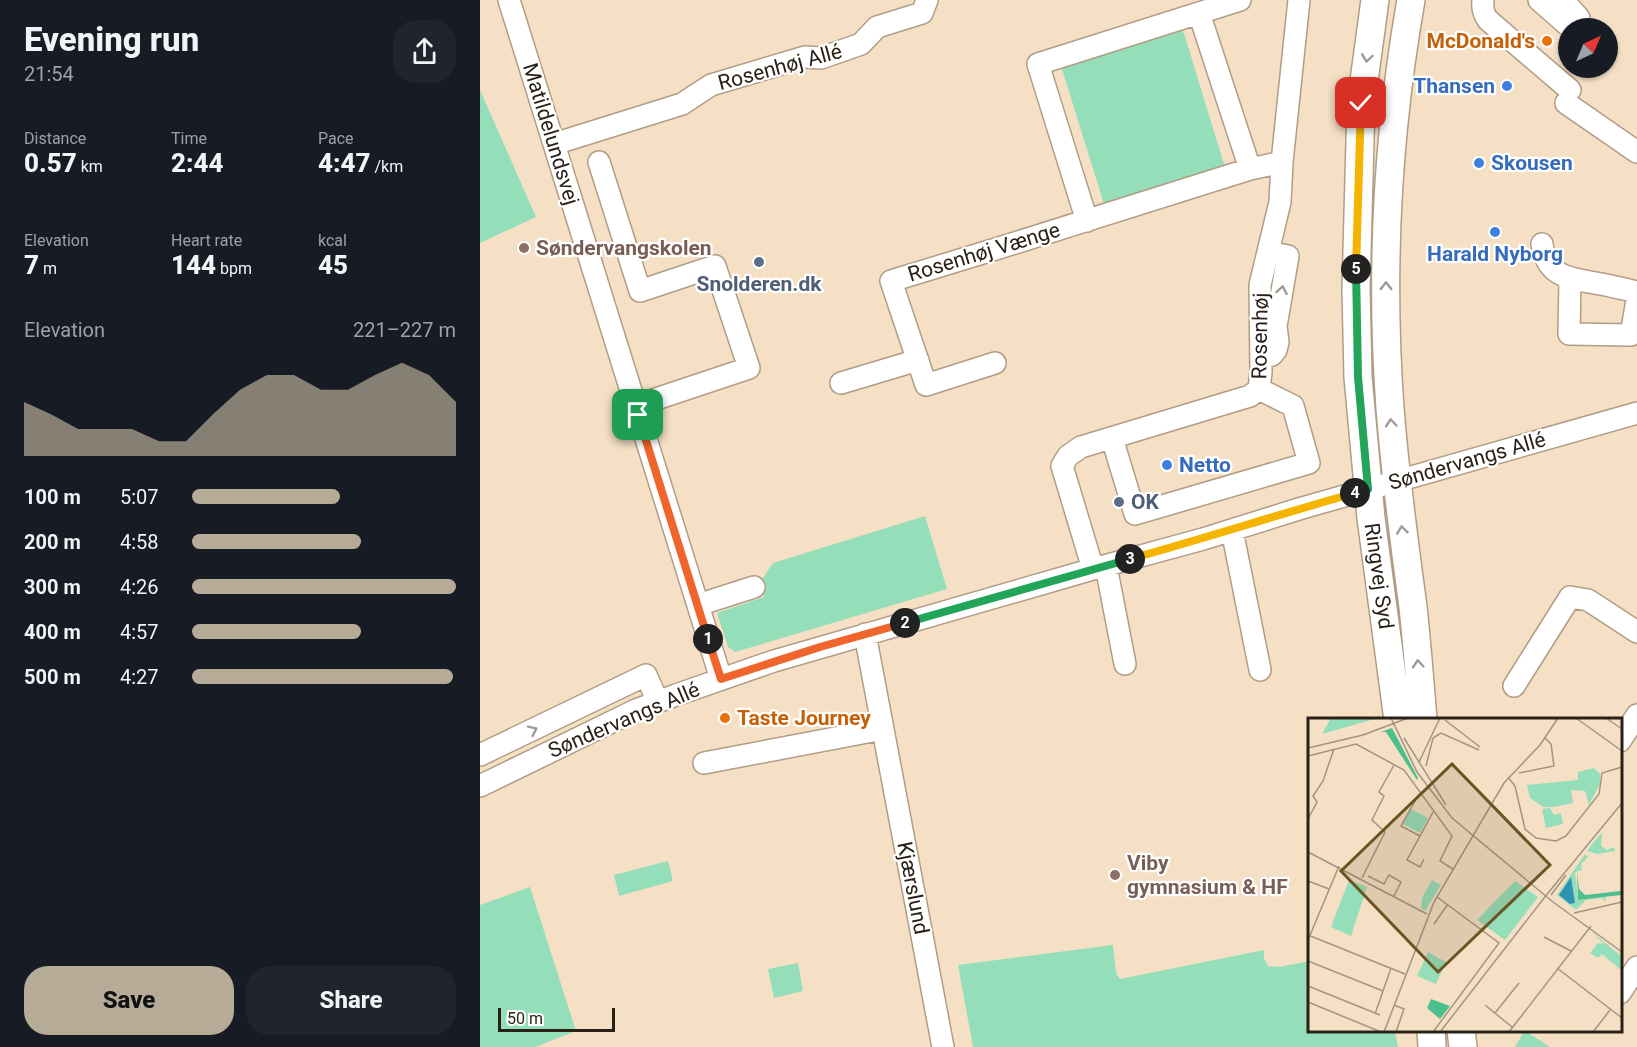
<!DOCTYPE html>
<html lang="en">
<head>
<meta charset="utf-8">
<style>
	:root { --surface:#171b24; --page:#20242c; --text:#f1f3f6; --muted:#9ea1a6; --accent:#b5ab97 }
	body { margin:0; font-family:Roboto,sans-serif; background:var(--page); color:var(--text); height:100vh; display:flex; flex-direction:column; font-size:22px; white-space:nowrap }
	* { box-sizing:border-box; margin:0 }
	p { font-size:20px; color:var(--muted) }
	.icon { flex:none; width:33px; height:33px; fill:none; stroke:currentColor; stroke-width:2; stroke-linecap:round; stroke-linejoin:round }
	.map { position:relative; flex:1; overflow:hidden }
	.side { display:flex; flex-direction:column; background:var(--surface); width:480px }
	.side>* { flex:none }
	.needle { width:39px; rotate:44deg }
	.tools { position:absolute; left:1078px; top:18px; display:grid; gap:12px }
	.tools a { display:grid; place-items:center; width:60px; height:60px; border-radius:50%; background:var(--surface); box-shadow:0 2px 4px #0004; font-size:30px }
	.scale { position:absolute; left:18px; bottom:15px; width:117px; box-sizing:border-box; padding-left:6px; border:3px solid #292118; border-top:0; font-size:16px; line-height:21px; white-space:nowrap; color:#292118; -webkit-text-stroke:4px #fff; paint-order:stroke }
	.pin { position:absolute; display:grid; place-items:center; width:51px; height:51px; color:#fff; margin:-26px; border-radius:12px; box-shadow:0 3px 9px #0006 }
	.km { position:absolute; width:30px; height:30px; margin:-15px; border-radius:50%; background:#222; color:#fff; font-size:16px; line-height:30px; text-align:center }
	.round { display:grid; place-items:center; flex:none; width:63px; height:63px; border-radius:24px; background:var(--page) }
	.headline { display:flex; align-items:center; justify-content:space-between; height:102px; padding:0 24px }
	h1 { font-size:33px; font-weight:800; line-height:45px }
	.figures { display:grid; grid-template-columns:repeat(3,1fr); gap:9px; height:102px; padding:6px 24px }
	.figures div { display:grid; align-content:center }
	.figures b { font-size:26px; font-weight:800 }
	.figures small { font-size:16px; font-weight:400 }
	.figures p { font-size:16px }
	.chart { height:168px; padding:12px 24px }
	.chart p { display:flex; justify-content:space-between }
	.chart svg { width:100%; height:108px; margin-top:6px; fill:var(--accent); opacity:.7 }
	.cta { display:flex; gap:12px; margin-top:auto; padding:12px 24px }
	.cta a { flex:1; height:69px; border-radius:24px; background:var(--accent); color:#111; font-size:24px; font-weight:800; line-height:69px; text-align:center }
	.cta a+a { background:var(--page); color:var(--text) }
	ul { padding:0 24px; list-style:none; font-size:20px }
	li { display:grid; grid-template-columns:96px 72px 1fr; align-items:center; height:45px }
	li i { height:15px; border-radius:8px; background:var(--accent) }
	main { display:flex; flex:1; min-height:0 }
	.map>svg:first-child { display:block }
	.green { fill:#95deba }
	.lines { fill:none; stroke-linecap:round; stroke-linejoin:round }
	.minor-casing { stroke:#b19d85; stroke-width:24 }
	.major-casing { stroke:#b19d85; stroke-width:30 }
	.minor { stroke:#fff; stroke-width:21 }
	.major { stroke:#fff; stroke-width:27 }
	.oneway { stroke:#9f9b97 }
	.split-1-casing { stroke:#fff; stroke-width:12 }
	.split-2-casing { stroke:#fff; stroke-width:12 }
	.split-3-casing { stroke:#fff; stroke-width:12 }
	.split-4-casing { stroke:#fff; stroke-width:12 }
	.split-5-casing { stroke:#fff; stroke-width:12 }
	.split-6-casing { stroke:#fff; stroke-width:12 }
	.split-1 { stroke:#f0652b; stroke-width:8 }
	.split-2 { stroke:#f0652b; stroke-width:8 }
	.split-3 { stroke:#22a559; stroke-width:8 }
	.split-4 { stroke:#f5b400; stroke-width:8 }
	.split-5 { stroke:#22a559; stroke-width:8 }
	.split-6 { stroke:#f5b400; stroke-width:8 }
	.food-dot { fill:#e8710a; stroke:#fff; stroke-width:2 }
	.shop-dot { fill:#3f7fe0; stroke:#fff; stroke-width:2 }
	.education-dot { fill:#8d6e63; stroke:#fff; stroke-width:2 }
	.service-dot { fill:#5c6f8a; stroke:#fff; stroke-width:2 }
	.labels { text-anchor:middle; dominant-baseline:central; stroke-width:4.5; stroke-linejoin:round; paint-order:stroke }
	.food-label { font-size:21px; font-weight:bold; fill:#c56008; stroke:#fff; text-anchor:end }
	.street-label { font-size:21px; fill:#292118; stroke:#fff }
	.shop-label { font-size:21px; font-weight:bold; fill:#366cbe; stroke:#fff; text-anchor:start }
	.education-label { font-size:21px; font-weight:bold; fill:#785e54; stroke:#fff; text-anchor:start }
	.service-label { font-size:21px; font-weight:bold; fill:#4e5e75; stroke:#fff }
	.inset-road { fill:none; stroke:#a39480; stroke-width:1.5 }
	.view { fill:#6b5323; fill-opacity:0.15; stroke:#6b5323; stroke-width:3 }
	.inset-edge { fill:none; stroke:#292118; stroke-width:3 }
</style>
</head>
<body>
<main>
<section class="side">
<div class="headline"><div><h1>Evening run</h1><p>21:54</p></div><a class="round"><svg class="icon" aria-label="share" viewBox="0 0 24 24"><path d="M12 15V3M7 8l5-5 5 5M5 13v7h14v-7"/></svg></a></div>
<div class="figures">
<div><p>Distance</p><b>0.57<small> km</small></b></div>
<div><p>Time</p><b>2:44</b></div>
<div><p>Pace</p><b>4:47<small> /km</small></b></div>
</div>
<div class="figures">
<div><p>Elevation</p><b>7<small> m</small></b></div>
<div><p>Heart rate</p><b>144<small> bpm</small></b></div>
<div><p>kcal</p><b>45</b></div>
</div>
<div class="chart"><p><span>Elevation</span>221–227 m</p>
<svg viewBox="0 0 160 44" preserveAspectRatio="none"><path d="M0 44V22L10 27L20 33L30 33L40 33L50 38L60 38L70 27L80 17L90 11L100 11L110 17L120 17L130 11L140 6L150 11L160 22V44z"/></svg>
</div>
<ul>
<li><b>100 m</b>5:07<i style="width:56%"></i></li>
<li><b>200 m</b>4:58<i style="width:64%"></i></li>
<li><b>300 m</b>4:26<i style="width:100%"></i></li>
<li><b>400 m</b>4:57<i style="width:64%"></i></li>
<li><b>500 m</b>4:27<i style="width:99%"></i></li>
</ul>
<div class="cta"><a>Save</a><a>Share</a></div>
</section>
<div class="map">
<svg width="1157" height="1047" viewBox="0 0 1157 1047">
	<rect width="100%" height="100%" fill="#f5e0c6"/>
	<path class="green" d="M702 27 745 167 624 204 581 66Z
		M0 90 56 217 0 243Z
		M445 516 467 589 255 652 248 647 237 613 284 597 281 581 293 563Z
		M188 861 193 881 139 896 134 875Z
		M50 887 96 1031 55 1047H0V905Z
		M633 945 636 973 640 979 784 950V958L788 966 799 967 830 961V1030L915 1031 918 1047H493L478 965Z
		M318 963 323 991 294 998 288 969Z
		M1044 1031H1045L1070 1047H1035Z"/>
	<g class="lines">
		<g class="minor-casing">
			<path id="minor" d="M29 0 241 679
				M1003 0C1002 8 1003 13 1008 20L1090 90
				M1059 0 1091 28
				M1083 0 1099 18
				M719 13 770 169
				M1086 103 1157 152
				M74 144 202 104 231 85 325 57 341 58 381 44 397 27 442 13 447 0
				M119 162 160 291 235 266 269 368 155 406
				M607 221 558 64 760 0
				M1062 244C1066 276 1088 278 1115 283 1129 285 1143 289 1157 292
				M1090 278 1089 334 1151 335 1157 300
				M781 359 792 355 796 350 798 342 796 326 808 256 788 252
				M515 363 446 385 411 281 519 248 770 169 802 162
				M361 383 438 360
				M632 438 655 514 829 463 813 406 779 389
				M752 530 780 670
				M626 566 645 664
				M613 569 582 466 588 456 601 447 770 396 779 389 781 372 780 285 800 202 802 162 819 0
				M218 605 274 587
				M385 634 463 1047
				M1034 686 1090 597 1108 600 1157 632
				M1140 741 1157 715
				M0 755 166 675 178 702
				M224 763 403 729
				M0 786 156 710 196 695 294 661 613 569 723 539 822 508 1157 413
				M1140 993 1157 967"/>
		</g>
		<g class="major-casing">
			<path id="major" d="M895 0 881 103 876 289 878 377 891 518 918 720
				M931 0C907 136 900 270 910 408 915 474 924 541 933 607 937 644 940 682 943 720
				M951 1030 952 1047
				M981 1030 983 1047"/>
		</g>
		<use href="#minor" class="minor"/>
		<use href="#major" class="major"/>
	</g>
	<defs><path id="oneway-chevron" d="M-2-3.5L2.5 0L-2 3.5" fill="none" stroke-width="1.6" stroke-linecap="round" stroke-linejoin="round" transform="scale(1.5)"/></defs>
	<g class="oneway">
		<use href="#oneway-chevron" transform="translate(887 58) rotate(98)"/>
		<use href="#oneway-chevron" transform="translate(906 286) rotate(-90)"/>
		<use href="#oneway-chevron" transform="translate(802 290) rotate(-80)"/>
		<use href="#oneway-chevron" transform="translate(911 423) rotate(-95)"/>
		<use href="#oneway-chevron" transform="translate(922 530) rotate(-97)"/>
		<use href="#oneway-chevron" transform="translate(938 664) rotate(-95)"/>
		<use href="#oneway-chevron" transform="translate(53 730) rotate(-26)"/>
	</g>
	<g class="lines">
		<g class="split-1-casing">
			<path id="split-1" d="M158 415 228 639"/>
		</g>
		<g class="split-2-casing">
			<path id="split-2" d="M228 639 241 679 340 647 425 623"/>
		</g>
		<g class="split-3-casing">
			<path id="split-3" d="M425 623 650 559"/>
		</g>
		<g class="split-4-casing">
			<path id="split-4" d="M650 559C726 538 800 514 875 493"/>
		</g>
		<g class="split-5-casing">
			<path id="split-5" d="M875 493 888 489 878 377 876 269"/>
		</g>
		<g class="split-6-casing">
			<path id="split-6" d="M876 269 881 103"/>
		</g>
		<use href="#split-1" class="split-1"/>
		<use href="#split-2" class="split-2"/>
		<use href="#split-3" class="split-3"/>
		<use href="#split-4" class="split-4"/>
		<use href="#split-5" class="split-5"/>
		<use href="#split-6" class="split-6"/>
	</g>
	<g class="food-dot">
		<circle cx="1067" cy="41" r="6"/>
		<circle cx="245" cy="718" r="6"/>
	</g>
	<g class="shop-dot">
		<circle cx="1027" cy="86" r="6"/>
		<circle cx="999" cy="163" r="6"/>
		<circle cx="1015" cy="232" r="6"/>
		<circle cx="687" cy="465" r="6"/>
	</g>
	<g class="education-dot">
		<circle cx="44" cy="248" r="6"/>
		<circle cx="635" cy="875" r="6"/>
	</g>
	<g class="service-dot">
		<circle cx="279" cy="262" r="6"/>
		<circle cx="639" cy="502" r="6"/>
	</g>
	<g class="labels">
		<g class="food-label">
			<text x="1055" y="41">McDonald's</text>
			<text x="257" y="718" text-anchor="start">Taste Journey</text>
		</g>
		<g class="street-label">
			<text transform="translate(300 67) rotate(-15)">Rosenhøj Allé</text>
			<text transform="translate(71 134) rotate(73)">Matildelundsvej</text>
			<text transform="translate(504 252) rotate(-17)">Rosenhøj Vænge</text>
			<text transform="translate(780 336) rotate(-89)">Rosenhøj</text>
			<text transform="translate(987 461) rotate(-16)">Søndervangs Allé</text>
			<text transform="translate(899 576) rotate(82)">Ringvej Syd</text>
			<text transform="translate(144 720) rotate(-23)">Søndervangs Allé</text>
			<text transform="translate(433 888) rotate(79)">Kjærslund</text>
		</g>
		<g class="shop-label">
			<text x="1015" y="86" text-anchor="end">Thansen</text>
			<text x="1011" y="163">Skousen</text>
			<text x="1015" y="254" text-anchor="middle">Harald Nyborg</text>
			<text x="699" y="465">Netto</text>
		</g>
		<g class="education-label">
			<text x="56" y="248">Søndervangskolen</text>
			<text x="647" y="863">Viby<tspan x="647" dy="24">gymnasium &amp; HF</tspan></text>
		</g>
		<g class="service-label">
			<text x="279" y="284">Snolderen.dk</text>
			<text x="651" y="502" text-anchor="start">OK</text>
		</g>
	</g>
	<g transform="translate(828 718)">
		<rect width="314" height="314" fill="#f5e0c6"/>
		<path d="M23 0H70L14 16ZM286 50 292 56V66L281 87 277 73 263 72 265 85 246 89H235L222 80 219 67 270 62V54ZM242 90 246 97 253 95 255 106 238 110 234 91ZM103 91 120 100 112 115 95 106ZM294 114 293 128 299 132 306 129 307 133 289 136 279 133ZM277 136 280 139 273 146 274 152 267 154 270 182 297 179 298 184 294 180 278 182 268 192 249 177ZM41 162 59 169 43 218 23 209ZM124 162 133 167 117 193 113 190 114 180ZM207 163 230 179 197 222 169 202ZM284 214 313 238V252L294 236 290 240 282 235 290 225 296 226ZM120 234 138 244 128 266 109 258Z" fill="#95deba"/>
		<path d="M84 10 110 60 109 62 78 14H73ZM269 154 271 171 277 177 313 173V177L270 182ZM123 281 142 288 132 301 119 290Z" fill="#4cbf8e"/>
		<path d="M263 159 267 185 262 186 251 177Z" fill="#3292b4"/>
		<path class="inset-road" d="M83 0 109 54 144 100 245 184 314 234M268 0 314 33M298 0 314 11M137 2 172 29M96 20 138 87M125 20 133 15 171 32M0 30 55 17 100 0M0 38 48 26 96 52 144 118 132 143 145 151M111 44 132 0M118 48 125 20M211 55 246 48 243 26 237 20M200 59 207 68 217 111 228 120 248 123 258 118 291 76 294 55 314 49M111 76 93 108 112 118M0 101 9 84 5 78 15 63 26 31M0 134 119 196M116 141 112 149 99 142 125 94M60 158 76 166 81 157 93 164 86 178M54 160 77 114 64 102 76 78 71 74 86 47M0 163 21 171M240 175 314 85M243 177 258 157M266 195 314 184M126 206 140 186M0 217 97 256M236 219 263 233M0 222 31 148M0 243 75 273M249 250 314 300M0 268 72 297M0 284 73 314M86 287 96 291 88 314M177 287 204 309M187 295 211 265M67 296 83 250M76 314 126 184 196 65 232 27 250 0M125 314 191 225 129 179M132 314 240 175M201 314 283 208M285 314 302 292"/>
		<path class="view" d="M144 46 242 147 130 254 33 153Z"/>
		<rect width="314" height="314" class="inset-edge"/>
	</g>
</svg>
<div class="tools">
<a><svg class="needle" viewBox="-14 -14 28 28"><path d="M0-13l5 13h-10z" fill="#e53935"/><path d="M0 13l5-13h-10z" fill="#9ea1a6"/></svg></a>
</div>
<div class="scale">50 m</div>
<div class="pin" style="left:158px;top:415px;background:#1e9e55"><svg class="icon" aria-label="arrive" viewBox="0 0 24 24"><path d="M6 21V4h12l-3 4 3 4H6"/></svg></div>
<div class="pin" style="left:881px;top:103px;background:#d93025"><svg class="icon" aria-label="check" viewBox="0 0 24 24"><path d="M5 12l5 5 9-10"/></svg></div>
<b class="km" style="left:228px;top:639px">1</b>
<b class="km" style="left:425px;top:623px">2</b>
<b class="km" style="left:650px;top:559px">3</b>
<b class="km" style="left:875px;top:493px">4</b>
<b class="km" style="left:876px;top:269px">5</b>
</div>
</main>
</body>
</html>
